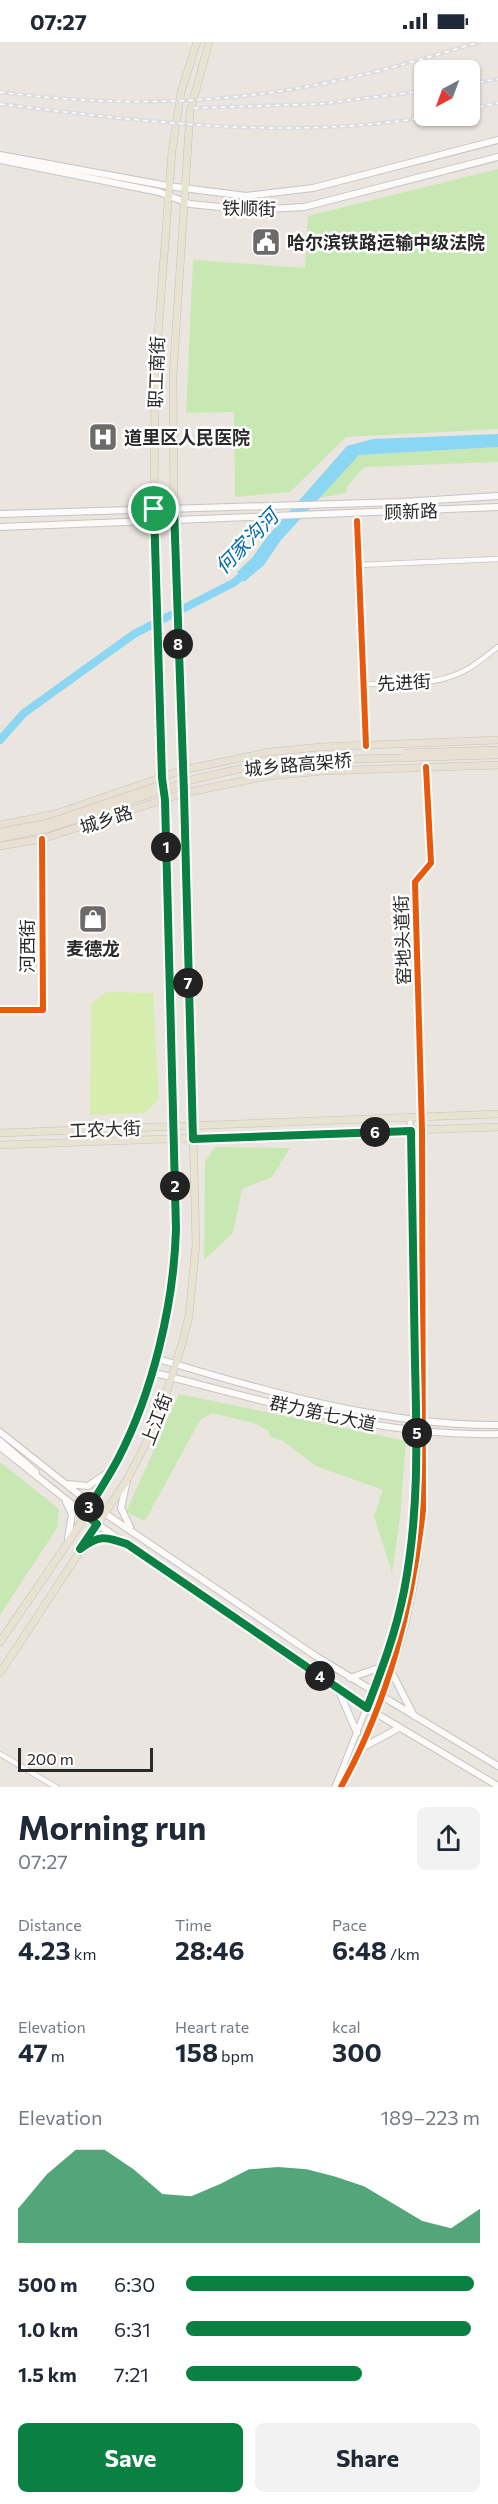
<!DOCTYPE html>
<html lang="en">
<head>
<meta charset="utf-8">
<style>
	:root { --surface:#fff; --page:#f2f2f3; --text:#1f2937; --muted:#747a83; --accent:#0b8043 }
	body { margin:0; font-family:Commissioner,"Noto Sans SC",sans-serif; background:var(--page); color:var(--text); height:100vh; display:flex; flex-direction:column; font-size:22px; white-space:nowrap }
	* { box-sizing:border-box; margin:0 }
	p { font-size:20px; color:var(--muted) }
	.icon { flex:none; width:33px; height:33px; fill:none; stroke:currentColor; stroke-width:2; stroke-linecap:round; stroke-linejoin:round }
	.map { position:relative; height:1745px; overflow:hidden }
	.details { display:flex; flex-direction:column; background:var(--surface); flex:1 }
	.details>* { flex:none }
	.needle { width:39px; rotate:221deg }
	.controls { position:absolute; left:414px; top:18px; display:grid; gap:12px }
	.controls a { display:grid; place-items:center; width:66px; height:66px; border-radius:9px; background:var(--surface); box-shadow:0 2px 4px #0004; font-size:30px }
	.scale { position:absolute; left:18px; bottom:15px; width:135px; box-sizing:border-box; padding-left:6px; border:3px solid #2a2a2a; border-top:0; font-size:16px; line-height:21px; white-space:nowrap; color:#2a2a2a; -webkit-text-stroke:4px #fff; paint-order:stroke }
	.pin { position:absolute; display:grid; place-items:center; width:51px; height:51px; color:#fff; margin:-26px; border:3px solid #fff; border-radius:50%; box-shadow:0 2px 6px #0007 }
	.km { position:absolute; width:30px; height:30px; margin:-15px; border-radius:50%; background:#222; color:#fff; font-size:16px; line-height:30px; text-align:center }
	.round { display:grid; place-items:center; flex:none; width:63px; height:63px; border-radius:9px; background:var(--page) }
	.summary { display:flex; align-items:center; justify-content:space-between; height:102px; padding:0 18px }
	h1 { font-size:33px; font-weight:700; line-height:45px }
	.figures { display:grid; grid-template-columns:repeat(3,1fr); gap:9px; height:102px; padding:6px 18px }
	.figures div { display:grid; align-content:center }
	.figures b { font-size:26px; font-weight:700 }
	.figures small { font-size:16px; font-weight:400 }
	.figures p { font-size:16px }
	.chart { height:168px; padding:12px 18px }
	.chart p { display:flex; justify-content:space-between }
	.chart svg { width:100%; height:108px; margin-top:6px; fill:var(--accent); opacity:.7 }
	.button { display:flex; gap:12px; margin-top:auto; padding:12px 18px }
	.button a { flex:1; height:69px; border-radius:9px; background:var(--accent); color:#fff; font-size:24px; font-weight:700; line-height:69px; text-align:center }
	.button a+a { background:var(--page); color:var(--text) }
	ul { padding:0 18px; list-style:none; font-size:20px }
	li { display:grid; grid-template-columns:96px 72px 1fr; align-items:center; height:45px }
	li i { height:15px; border-radius:8px; background:var(--accent) }
	.status { display:flex; justify-content:space-between; align-items:center; height:42px; padding:0 30px; background:var(--surface); direction:ltr }
	.status svg { height:16px; fill:currentColor }
	.map>svg:first-child { display:block }
	.green { fill:#c8e8b3 }
	.pitch { fill:#d6edb0 }
	.water { fill:#8ad6f3 }
	.lines { fill:none; stroke-linecap:round; stroke-linejoin:round }
	.river { stroke:#8ad6f3; stroke-width:8 }
	.minor-casing { stroke:#c6c5c5; stroke-width:6 }
	.tertiary-casing { stroke:#c6c5c5; stroke-width:7 }
	.secondary-casing { stroke:#c6c5c5; stroke-width:8 }
	.primary-casing { stroke:#c5c3c0; stroke-width:8 }
	.trunk-casing { stroke:#c5c3c0; stroke-width:8 }
	.minor { stroke:#fcfbfa; stroke-width:4.5 }
	.tertiary { stroke:#fcfbfa; stroke-width:5 }
	.secondary { stroke:#fcfbfa; stroke-width:6 }
	.primary { stroke:#e8e2d1; stroke-width:7 }
	.trunk { stroke:#e8e0d2; stroke-width:7 }
	.rail-casing { stroke:#dddcde; stroke-width:4 }
	.rail { stroke:#fff; stroke-width:1.5; stroke-dasharray:4.5; stroke-linecap:butt }
	.trunk-bridge-casing { stroke:#c5c3c0; stroke-width:8; stroke-linecap:butt }
	.trunk-bridge { stroke:#e8e0d2; stroke-width:7 }
	.cycleway-casing { stroke:#fff; stroke-width:10 }
	.cycleway { stroke:#e8590c; stroke-width:6 }
	.route-casing { stroke:#fff; stroke-width:12 }
	.route { stroke:#0b8043; stroke-width:8 }
	.labels { text-anchor:middle; dominant-baseline:central; stroke-width:5; stroke-linejoin:round; paint-order:stroke }
	.street-label { font-size:18px; fill:#2a2a2a; stroke:#fff }
	.poi-label { font-size:18px; font-weight:bold; fill:#2a2a2a; stroke:#fff; text-anchor:start }
	.water-label { font-size:20px; font-style:italic; fill:#006ba8; stroke:#fff }
</style>
</head>
<body>
<div class="status"><b>07:27</b><svg viewBox="0 0 49 12"><path d="M0 12V9h3v3zM5 12V6h3v6zM10 12V3h3v9zM15 12V0h3v12zM26 1h20v11H26zM47 4h2v5h-2z"/></svg></div>
<div class="map">
<svg width="498" height="1745" viewBox="0 0 498 1745">
	<rect width="100%" height="100%" fill="#eae5de"/>
	<path class="green" d="M498 127V387L346 395 290 450 235 455 234 370 186 371 193 218 305 226 308 174Z
		M498 405V420L364 425 347 445 346 451 318 456 359 413Z
		M215 1105 290 1106 272 1135 242 1147 233 1191 204 1218 205 1120Z
		M179 1352 406 1399 400 1476 392 1531 374 1474 383 1448 316 1424 283 1399 269 1394V1389L254 1381 212 1371 200 1378 145 1479 126 1470Z
		M0 1420 59 1467 57 1486 0 1573Z"/>
	<path class="pitch" d="M107 950 153 951 159 1057 145 1071 90 1073 91 962Z"/>
	<path class="water" d="M498 392V405L359 413 281 498 264 523 244 540 237 530 252 516 267 495 347 404 373 397Z"/>
	<g class="lines">
		<path class="river" d="M0 698 24 671 134 592 235 540 247 529"/>
		<g class="minor-casing">
			<path id="minor" d="M357 479 366 704
				M359 523 498 517
				M363 642C397 642 432 645 464 629 476 623 487 613 498 605
				M0 968H43L42 797
				M422 1075 415 840 431 821 426 725
				M0 1712 56 1745"/>
		</g>
		<g class="tertiary-casing">
			<path id="tertiary" d="M335 1745 387 1614 404 1550 416 1472 417 1390 410 1075
				M341 1745C388 1661 418 1564 423 1467 425 1413 424 1358 423 1303 423 1227 423 1151 422 1075"/>
		</g>
		<g class="secondary-casing">
			<path id="secondary" d="M0 113 168 144 246 154 313 146 498 98
				M0 118 159 150 190 162 250 168 304 165 498 115
				M0 472 401 460 498 454
				M0 485 498 465
				M155 1316C263 1349 385 1384 498 1383
				M151 1330C265 1359 379 1395 498 1392
				M0 1390 91 1462 317 1615 498 1724
				M0 1399 36 1430
				M0 1405 97 1482 367 1666 498 1744
				M127 1438 121 1466 130 1485
				M68 1442 88 1444 110 1429
				M66 1460 72 1472 68 1497
				M86 1503 98 1496 118 1499
				M392 1631 414 1674
				M350 1636 384 1624
				M338 1647 357 1691
				M360 1707 399 1686"/>
		</g>
		<g class="primary-casing">
			<path id="primary" d="M0 1091 498 1072
				M0 1103 498 1085
				M0 1600C40 1540 86 1480 118 1415 153 1346 174 1264 176 1187L165 757 162 736 158 552 154 479 155 332 172 109 181 50 197 0
				M0 1631 128 1436 157 1380 182 1302 189 1274 196 1202 184 751 174 479 173 335 190 70 209 0"/>
		</g>
		<g class="trunk-casing">
			<path id="trunk" d="M0 783 55 772 183 728 269 710 321 705 498 698
				M0 804 42 797 184 751 268 734 323 729 498 723"/>
		</g>
		<use href="#minor" class="minor"/>
		<use href="#tertiary" class="tertiary"/>
		<use href="#secondary" class="secondary"/>
		<use href="#primary" class="primary"/>
		<use href="#trunk" class="trunk"/>
		<g class="rail-casing">
			<path id="rail" d="M470 42 498 37
				M0 50C111 65 225 63 335 39 384 29 432 14 480 0
				M0 62C147 80 287 99 435 74
				M194 66 319 62 424 49
				M470 67 498 61"/>
		</g>
		<use href="#rail" class="rail"/>
		<g class="trunk-bridge-casing">
			<path id="trunk-bridge" d="M405 711 498 708
				M0 790 48 781 166 741
				M0 796 50 786 191 738 248 725 317 718 498 713"/>
		</g>
		<use href="#trunk-bridge" class="trunk-bridge"/>
		<g class="cycleway-casing">
			<path id="cycleway" d="M357 479 366 704
				M0 968H43L42 797
				M341 1745C389 1658 412 1566 423 1468L422 1088 415 840 431 821 426 725"/>
		</g>
		<use href="#cycleway" class="cycleway"/>
	</g>
	<g class="lines">
		<g class="route-casing">
			<path id="route" d="M174 466 184 751 193 1097 411 1089C412 1166 414 1244 415 1322 417 1398 419 1473 404 1549 396 1590 382 1627 367 1666L127 1502C105 1494 99 1493 80 1507L97 1482 85 1472C96 1454 108 1436 118 1417 153 1350 174 1261 176 1187L165 758 162 736 154 467Z"/>
		</g>
		<use href="#route" class="route"/>
	</g>
	<defs>
		<g id="civic-square" transform="scale(1.5)"><rect x="-9" y="-9" width="18" height="18" rx="4" fill="#6d6b69" stroke="#fff"/><path d="M-.6-6.5H3V-4.5H.6V-3L4-1V1h2V6H-6V1h2V-1L-.6-3ZM-1.2 2.5V6h2.4V2.5Z" fill="#fff"/></g>
		<g id="hospital-square" transform="scale(1.5)"><rect x="-9" y="-9" width="18" height="18" rx="4" fill="#6d6b69" stroke="#fff"/><path d="M-5-5h3v3.5h4V-5h3V5h-3V1.5h-4V5h-3Z" fill="#fff"/></g>
		<g id="shop-square" transform="scale(1.5)"><rect x="-9" y="-9" width="18" height="18" rx="4" fill="#6d6b69" stroke="#fff"/><path d="M-5-2.5h2.3a2.7 3.5 0 0 1 5.4 0H5L5.5 6h-11ZM-1.5-2.5h3a1.5 2.3 0 0 0-3 0Z" fill="#fff"/></g>
	</defs>
	<g fill-rule="evenodd">
		<use href="#civic-square" x="266" y="200"/>
		<use href="#hospital-square" x="103" y="395"/>
		<use href="#shop-square" x="93" y="877"/>
	</g>
	<g class="labels">
		<g class="street-label">
			<text transform="translate(249 166) rotate(1)">铁顺街</text>
			<text transform="translate(156 330) rotate(-88)">职工南街</text>
			<text transform="translate(411 469) rotate(-2)">顾新路</text>
			<text transform="translate(404 640) rotate(-3)">先进街</text>
			<text transform="translate(298 722) rotate(-5)">城乡路高架桥</text>
			<text transform="translate(106 777) rotate(-18)">城乡路</text>
			<text transform="translate(402 898) rotate(-92)">窑地头道街</text>
			<text transform="translate(27 904) rotate(-90)">河西街</text>
			<text transform="translate(105 1087) rotate(-2)">工农大街</text>
			<text transform="translate(323 1371) rotate(12)">群力第七大道</text>
			<text transform="translate(156 1377) rotate(-69)">上江街</text>
		</g>
		<g class="poi-label">
			<text x="287" y="200">哈尔滨铁路运输中级法院</text>
			<text x="124" y="395">道里区人民医院</text>
			<text x="93" y="906" text-anchor="middle">麦德龙</text>
		</g>
		<g class="water-label">
			<text transform="translate(246 499) rotate(-46)">何家沟河</text>
		</g>
	</g>
</svg>
<div class="controls">
<a><svg class="needle" viewBox="-14 -14 28 28"><path d="M0-13l5 13h-10z" fill="#e53935"/><path d="M0 13l5-13h-10z" fill="#747a83"/></svg></a>
</div>
<div class="scale">200 m</div>
<div class="pin" style="left:154px;top:467px;background:#1e9e55"><svg class="icon" aria-label="arrive" viewBox="0 0 24 24"><path d="M6 21V4h12l-3 4 3 4H6"/></svg></div>
<b class="km" style="left:166px;top:805px">1</b>
<b class="km" style="left:175px;top:1144px">2</b>
<b class="km" style="left:89px;top:1465px">3</b>
<b class="km" style="left:320px;top:1634px">4</b>
<b class="km" style="left:417px;top:1391px">5</b>
<b class="km" style="left:375px;top:1090px">6</b>
<b class="km" style="left:188px;top:941px">7</b>
<b class="km" style="left:178px;top:602px">8</b>
</div>
<section class="details">
<div class="summary"><div><h1>Morning run</h1><p>07:27</p></div><a class="round"><svg class="icon" aria-label="share" viewBox="0 0 24 24"><path d="M12 15V3M7 8l5-5 5 5M5 13v7h14v-7"/></svg></a></div>
<div class="figures">
<div><p>Distance</p><b>4.23<small> km</small></b></div>
<div><p>Time</p><b>28:46</b></div>
<div><p>Pace</p><b>6:48<small> /km</small></b></div>
</div>
<div class="figures">
<div><p>Elevation</p><b>47<small> m</small></b></div>
<div><p>Heart rate</p><b>158<small> bpm</small></b></div>
<div><p>kcal</p><b>300</b></div>
</div>
<div class="chart"><p><span>Elevation</span>189–223 m</p>
<svg viewBox="0 0 160 44" preserveAspectRatio="none"><path d="M0 44V30L10 16L20 6L30 6L40 14L50 24L60 25L70 20L80 14L90 13L100 14L110 17L120 21L130 28L140 35L150 38L160 30V44z"/></svg>
</div>
<ul>
<li><b>500 m</b>6:30<i style="width:98%"></i></li>
<li><b>1.0 km</b>6:31<i style="width:97%"></i></li>
<li><b>1.5 km</b>7:21<i style="width:60%"></i></li>
</ul>
<div class="button"><a>Save</a><a>Share</a></div>
</section>
</body>
</html>
